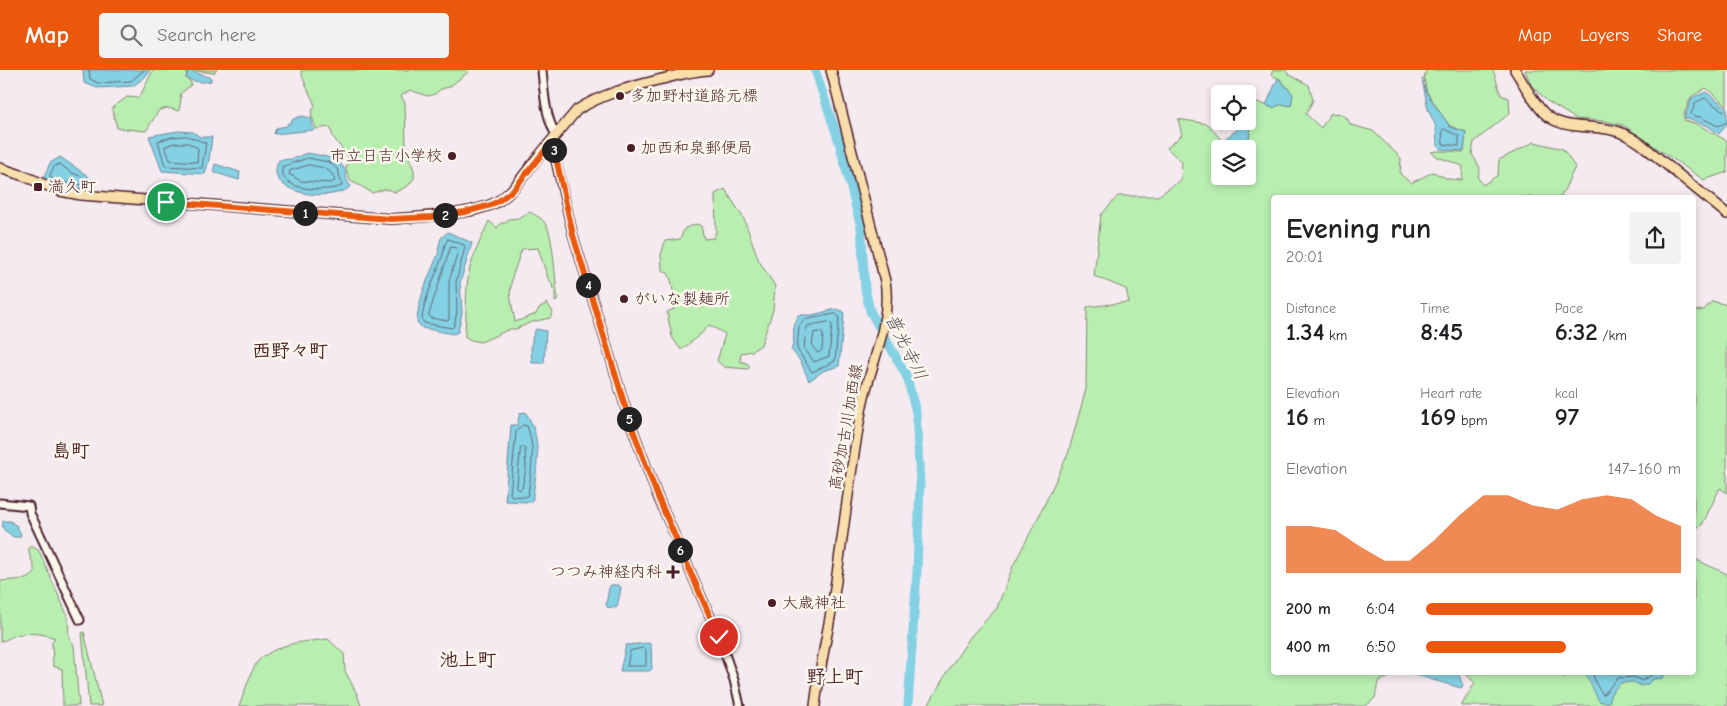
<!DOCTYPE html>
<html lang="en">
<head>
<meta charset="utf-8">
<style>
	:root { --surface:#fff; --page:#f2f2f2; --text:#202124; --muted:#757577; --accent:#ea580c }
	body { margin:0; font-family:"Comic Neue","Klee One",sans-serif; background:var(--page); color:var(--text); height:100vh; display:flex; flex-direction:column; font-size:19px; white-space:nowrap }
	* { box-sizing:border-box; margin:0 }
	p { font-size:16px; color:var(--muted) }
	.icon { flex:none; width:28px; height:28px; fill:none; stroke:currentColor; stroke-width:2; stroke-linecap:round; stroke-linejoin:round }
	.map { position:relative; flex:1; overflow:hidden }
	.details { position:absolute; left:1271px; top:125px; width:425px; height:480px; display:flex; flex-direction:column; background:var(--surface); border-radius:5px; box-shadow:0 2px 8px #0003 }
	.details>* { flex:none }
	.tools { position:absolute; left:1211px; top:15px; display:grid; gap:10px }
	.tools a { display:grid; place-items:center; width:45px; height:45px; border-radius:5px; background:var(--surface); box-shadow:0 2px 8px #0003; font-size:25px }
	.pin { position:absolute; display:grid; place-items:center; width:42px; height:42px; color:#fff; margin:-21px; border:2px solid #fff; border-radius:50%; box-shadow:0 1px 5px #0007 }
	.km { position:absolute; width:25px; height:25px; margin:-12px; border-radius:50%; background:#222; color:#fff; font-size:14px; line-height:25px; text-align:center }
	.round { display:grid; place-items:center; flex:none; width:52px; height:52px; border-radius:5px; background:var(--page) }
	.headline { display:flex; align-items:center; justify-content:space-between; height:85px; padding:0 15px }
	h1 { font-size:28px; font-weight:600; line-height:38px }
	.stats { display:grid; grid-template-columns:repeat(3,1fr); gap:8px; height:85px; padding:5px 15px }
	.stats div { display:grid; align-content:center }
	.stats b { font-size:25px; font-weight:600 }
	.stats small { font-size:14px; font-weight:400 }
	.stats p { font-size:14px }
	.chart { height:140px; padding:10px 15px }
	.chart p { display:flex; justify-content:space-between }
	.chart svg { width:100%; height:90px; margin-top:5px; fill:var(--accent); opacity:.7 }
	ul { padding:0 15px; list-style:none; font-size:16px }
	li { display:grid; grid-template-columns:80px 60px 1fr; align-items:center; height:38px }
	li i { height:12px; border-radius:6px; background:var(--accent) }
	header { display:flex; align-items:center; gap:30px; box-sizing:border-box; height:70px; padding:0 25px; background:var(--accent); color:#fff }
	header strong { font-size:24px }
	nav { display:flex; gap:28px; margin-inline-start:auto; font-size:18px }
	.search { width:350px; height:45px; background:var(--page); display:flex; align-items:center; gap:12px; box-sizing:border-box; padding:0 18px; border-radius:5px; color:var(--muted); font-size:19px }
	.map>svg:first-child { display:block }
	.green { fill:#b8efb1; stroke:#81876e }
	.water { fill:#84d1e4; stroke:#6d8a9a }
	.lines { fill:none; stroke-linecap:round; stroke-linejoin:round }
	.shore { stroke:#616675; stroke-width:1 }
	.river { stroke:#84d1e4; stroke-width:9 }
	.minor-casing { stroke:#4a1f2b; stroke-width:11 }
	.major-casing { stroke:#4a1f2b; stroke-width:12 }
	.minor { stroke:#fbf7ec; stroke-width:7 }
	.major { stroke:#f8deab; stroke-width:9 }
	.route-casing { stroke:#fff; stroke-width:10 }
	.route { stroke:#ea580c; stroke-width:6 }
	.poi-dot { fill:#4a1f2b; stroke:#fbf7ec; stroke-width:2 }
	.labels { text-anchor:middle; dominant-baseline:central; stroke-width:5; stroke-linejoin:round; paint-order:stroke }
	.poi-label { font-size:16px; fill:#4a1f2b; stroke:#fbf7ec; text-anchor:start }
	.street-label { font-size:16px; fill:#4a1f2b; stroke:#fbf7ec }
	.water-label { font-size:18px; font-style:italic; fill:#5b5462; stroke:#fbf7ec }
	.quarter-label { font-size:19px; font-weight:bold; fill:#4a1f2b; stroke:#fbf7ec }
</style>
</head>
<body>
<header>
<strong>Map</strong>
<div class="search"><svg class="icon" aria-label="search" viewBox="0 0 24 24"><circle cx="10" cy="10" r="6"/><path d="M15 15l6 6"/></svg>Search here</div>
<nav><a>Map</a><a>Layers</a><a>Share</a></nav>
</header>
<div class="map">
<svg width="1727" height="636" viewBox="0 0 1727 636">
	<rect width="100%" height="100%" fill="#f5eaf0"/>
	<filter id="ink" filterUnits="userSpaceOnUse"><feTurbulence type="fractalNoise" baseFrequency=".02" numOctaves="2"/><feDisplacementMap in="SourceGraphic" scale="10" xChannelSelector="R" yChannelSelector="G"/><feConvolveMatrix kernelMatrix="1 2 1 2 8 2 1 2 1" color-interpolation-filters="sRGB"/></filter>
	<g filter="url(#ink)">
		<path class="green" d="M153 0H217L214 3 189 0 187 2 186 8 191 12V15L180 24 181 28 179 41 168 38 159 40 146 61 117 58 112 38 127 27 138 28C141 26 150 5 153 0Z
			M301 0H468L467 3 449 17 441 19 435 24 427 26 410 20 401 26 405 33 406 75 409 88 414 100V108L409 115 396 122 385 119 372 123 361 116 350 111 346 98 349 88 333 67 330 57 316 59 311 43 315 36C311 24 303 13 301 0Z
			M1273 0H1286L1288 4 1309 15 1313 30 1306 44 1321 58 1330 44 1338 43 1346 47 1351 55 1373 61 1401 88 1400 104 1411 113 1433 102 1448 109 1462 110 1463 96 1438 87 1431 82C1439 80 1455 82 1464 82L1466 62 1450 56 1441 44 1427 22 1424 9 1426 0H1493L1501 25 1509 28 1510 43 1474 72 1472 84 1480 98 1478 108 1483 115 1498 105 1499 90 1534 72 1563 79 1575 97 1561 127 1274 128V602L1398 603 1378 612 1375 628 1366 636H928L947 602 971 566 997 538 1013 496 1039 446 1068 384 1086 319 1087 237 1129 232 1126 219 1094 206 1101 145 1118 126H1158L1181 110 1182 92 1167 78 1182 65 1178 49 1208 54 1222 71 1224 79H1220V106H1248V79H1243L1249 71 1251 57 1246 51H1248V39L1257 32 1273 38 1282 34 1291 36 1293 24 1280 9 1271 5Z
			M1525 0H1727V36L1706 18 1691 27 1684 44V50L1699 55 1727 71V102L1704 110 1623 55 1604 51 1576 49 1547 31 1531 15Z
			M725 119 744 149 759 191 775 216 773 240 761 275 752 281 741 283 740 291 748 294 750 297 748 299 724 297 717 291 725 264 709 255 701 264 681 280 672 267 667 242 674 239C673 226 674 214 668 203L662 200 661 185 665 171 680 169 685 158 697 154 701 156 704 169 714 168 716 161 715 124Z
			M530 142C536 146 543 148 547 156 554 172 555 212 558 230L555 232V221L553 219 552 214 548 208 538 178 522 179 512 207 510 224 515 252 536 244 539 238 547 233 553 242 550 248 532 252 516 259H510L481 272 471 270 465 267V260C467 241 465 221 469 202 473 185 482 167 489 151L497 158 501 153H506L508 149 518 148Z
			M1712 231 1727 235V423L1720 418 1702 455 1694 459V241L1704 240Z
			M29 477H33L39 481 68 547 69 567 74 576 79 636H63L62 599 53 596 52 572 55 568C41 563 25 561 11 567 7 569 5 571 0 571V511L26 509 34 504C36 494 27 486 29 477Z
			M1694 487 1699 491 1727 504V636H1461L1475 613 1465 603 1694 602Z
			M84 562 102 636H89L82 563Z
			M328 569 344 584 345 601 357 624 361 636H239C244 625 251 598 259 590 261 587 266 585 269 583 288 571 307 572 328 569Z"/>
		<path class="water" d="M83 0H150L145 7 133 16 97 18 84 13Z
			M189 0 211 8V11C203 13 194 12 186 8Z
			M1278 8 1293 24 1291 36 1282 34 1273 38 1266 35Z
			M1422 9 1426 22 1450 57 1466 62 1464 81 1440 79 1437 73 1436 57 1428 39Z
			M1706 22 1727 38V54L1719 64 1708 56 1685 48V46L1692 28Z
			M302 46 311 48 314 60 274 64 276 58 287 56 288 53H291L293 49Z
			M1246 53 1250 57 1249 71 1243 79H1224L1222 71Z
			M178 61 193 62 200 67H212L209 90 205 104 162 101 149 66Z
			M307 83C318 85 338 87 344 98 347 104 345 111 351 116 334 134 260 124 279 90L292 89Z
			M60 87 88 106 90 110V117C78 126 55 115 42 111L50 93Z
			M215 94 240 102 239 110 213 102Z
			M448 162 472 173 460 213 462 243 458 262 453 264 422 258 417 252C417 230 431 202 439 182L438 180 441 168Z
			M836 239 843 241 844 245 839 296 823 301 809 311 801 292 791 279C795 271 793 265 794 257 795 253 797 250 798 245H812Z
			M536 259 546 261 544 293H532C531 282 530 269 536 259Z
			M525 342C543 366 537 398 533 425V428L531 432H527L505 431 511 355H517L520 343Z
			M3 451H11L13 454 16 455 21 464 20 467H13L9 463C3 461 2 457 3 451Z
			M611 515H619L621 518 617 537 615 538 607 537 606 534 609 518Z
			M649 573 651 575 652 599 649 601H620L626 575Z
			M1409 603H1458L1463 616 1461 618Z
			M1550 603H1665L1663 608 1653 609 1648 614 1641 616 1634 612 1620 613 1610 625V631L1606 633 1599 631 1585 603 1582 604H1575L1564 607 1560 604 1555 605Z"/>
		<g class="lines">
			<path class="shore" d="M89 0 90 9 98 13 131 11 144 0
				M1727 42C1722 41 1710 32 1705 28L1696 32 1691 44 1693 46 1700 47 1718 56 1727 52
				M1444 59 1459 66V76L1443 74 1442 61Z
				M187 66 206 73 202 98 165 96 158 71 172 67Z
				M174 73H188L198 78 197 92 170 90 165 77Z
				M308 88 329 92 338 100 342 116C326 122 278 122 282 97Z
				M60 94 70 102 82 107 85 112V114L75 115 50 108V105L54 97Z
				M309 95C320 97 333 98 335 111L330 113 301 111 289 104 290 101Z
				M448 169 464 175 465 177 456 212 457 242 454 256 452 258 424 253 422 250C423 231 436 205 442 187 445 180 443 175 448 169Z
				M451 177 457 178 458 181 449 211V250L447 251 431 248 429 245Z
				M836 244 839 247 835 291 812 302 797 279 799 257 804 250Z
				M829 252 832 255 829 286 814 292 804 278 806 260 808 256Z
				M821 262 823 264 822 280 818 283 812 276 814 263Z
				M523 355 527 356C536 379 531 401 528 425L525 427 512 426 510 424 516 362Z
				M521 377H524L525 379 526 399 522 418 520 420 517 418Z
				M644 578 646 581V596H627L630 581Z
				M1592 602 1596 614 1603 625 1618 608 1634 607 1642 611 1651 605 1660 602"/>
			<path class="river" d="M815 0 839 72 861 157 865 219 870 241 907 307 916 343 920 413 917 501 908 636"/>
			<g class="minor-casing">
				<path id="minor" d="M542 0C544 22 545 46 556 65
					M550 74 553 79 573 165 629 349 657 425 719 567 734 610 740 636
					M0 433 29 436 30 443 80 550"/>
			</g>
			<g class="major-casing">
				<path id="major" d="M1515 0C1524 14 1532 30 1543 42 1561 61 1589 54 1612 60 1622 62 1631 67 1640 73L1727 144
					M0 98 24 106 60 121 81 125 391 149C419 147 478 145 500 130 513 121 521 109 531 96 546 77 561 59 577 40 602 24 630 17 658 10 675 6 691 1 708 0
					M815 636C819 601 827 566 833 531 843 467 850 401 862 336 870 295 892 254 885 211L831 0"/>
			</g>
			<use href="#minor" class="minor"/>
			<use href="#major" class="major"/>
		</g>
	</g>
	<g class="lines" filter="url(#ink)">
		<g class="route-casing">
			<path id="route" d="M166 132 391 149 431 147 465 142 491 135 500 130 514 119 550 74 554 79 573 165 629 349 657 425 719 567"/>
		</g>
		<use href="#route" class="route"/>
	</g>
	<g class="poi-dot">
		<circle cx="620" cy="26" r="5"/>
		<circle cx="631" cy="78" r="5"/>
		<circle cx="452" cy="86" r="5"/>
		<rect x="33" y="112" width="10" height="10" rx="2.5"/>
		<circle cx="624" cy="229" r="5"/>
		<path d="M670.5 494.5h5v5h5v5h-5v5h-5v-5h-5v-5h5z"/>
		<circle cx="772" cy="533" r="5"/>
	</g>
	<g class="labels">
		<g class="poi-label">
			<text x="630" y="26">多加野村道路元標</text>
			<text x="641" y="78">加西和泉郵便局</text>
			<text x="442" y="86" text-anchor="end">市立日吉小学校</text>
			<text x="48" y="117">満久町</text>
			<text x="634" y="229">がいな製麺所</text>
			<text x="662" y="502" text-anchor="end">つつみ神経内科</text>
			<text x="782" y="533">大歳神社</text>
		</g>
		<g class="street-label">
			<text transform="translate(846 357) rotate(-80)">高砂加古川加西線</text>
		</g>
		<g class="water-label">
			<text transform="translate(906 277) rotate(64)">普光寺川</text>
		</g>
		<g class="quarter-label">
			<text x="290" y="281">西野々町</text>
			<text x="71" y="381">島町</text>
			<text x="468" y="590">池上町</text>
			<text x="835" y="607">野上町</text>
		</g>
	</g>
</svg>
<div class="tools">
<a><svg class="icon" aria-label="locate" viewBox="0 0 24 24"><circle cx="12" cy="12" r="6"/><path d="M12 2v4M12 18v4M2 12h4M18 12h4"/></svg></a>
<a><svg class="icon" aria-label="layers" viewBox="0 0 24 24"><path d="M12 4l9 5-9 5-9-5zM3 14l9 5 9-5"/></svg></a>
</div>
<div class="pin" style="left:166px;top:132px;background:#1e9e55"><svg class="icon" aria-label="arrive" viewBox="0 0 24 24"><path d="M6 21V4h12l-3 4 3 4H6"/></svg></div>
<div class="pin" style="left:719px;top:567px;background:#d93025"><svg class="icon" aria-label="check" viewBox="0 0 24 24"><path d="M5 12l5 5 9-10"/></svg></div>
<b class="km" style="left:305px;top:143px">1</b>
<b class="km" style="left:445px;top:145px">2</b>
<b class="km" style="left:554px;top:80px">3</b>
<b class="km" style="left:588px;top:215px">4</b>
<b class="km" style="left:629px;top:349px">5</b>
<b class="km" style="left:680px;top:480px">6</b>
<section class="details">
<div class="headline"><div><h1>Evening run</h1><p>20:01</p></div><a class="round"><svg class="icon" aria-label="share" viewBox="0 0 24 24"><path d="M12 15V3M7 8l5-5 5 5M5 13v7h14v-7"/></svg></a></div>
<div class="stats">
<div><p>Distance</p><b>1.34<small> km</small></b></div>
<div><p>Time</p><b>8:45</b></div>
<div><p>Pace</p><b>6:32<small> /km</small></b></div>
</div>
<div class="stats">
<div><p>Elevation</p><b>16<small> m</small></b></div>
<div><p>Heart rate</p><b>169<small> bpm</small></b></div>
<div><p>kcal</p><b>97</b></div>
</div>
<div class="chart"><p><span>Elevation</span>147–160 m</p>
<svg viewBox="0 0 160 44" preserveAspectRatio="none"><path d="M0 44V21L10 21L20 23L30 31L40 38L50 38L60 28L70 16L80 6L90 6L100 11L110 13L120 8L130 6L140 8L150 16L160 21V44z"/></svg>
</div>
<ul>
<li><b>200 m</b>6:04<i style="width:89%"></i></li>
<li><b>400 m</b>6:50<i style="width:55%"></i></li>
</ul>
</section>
</div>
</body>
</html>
